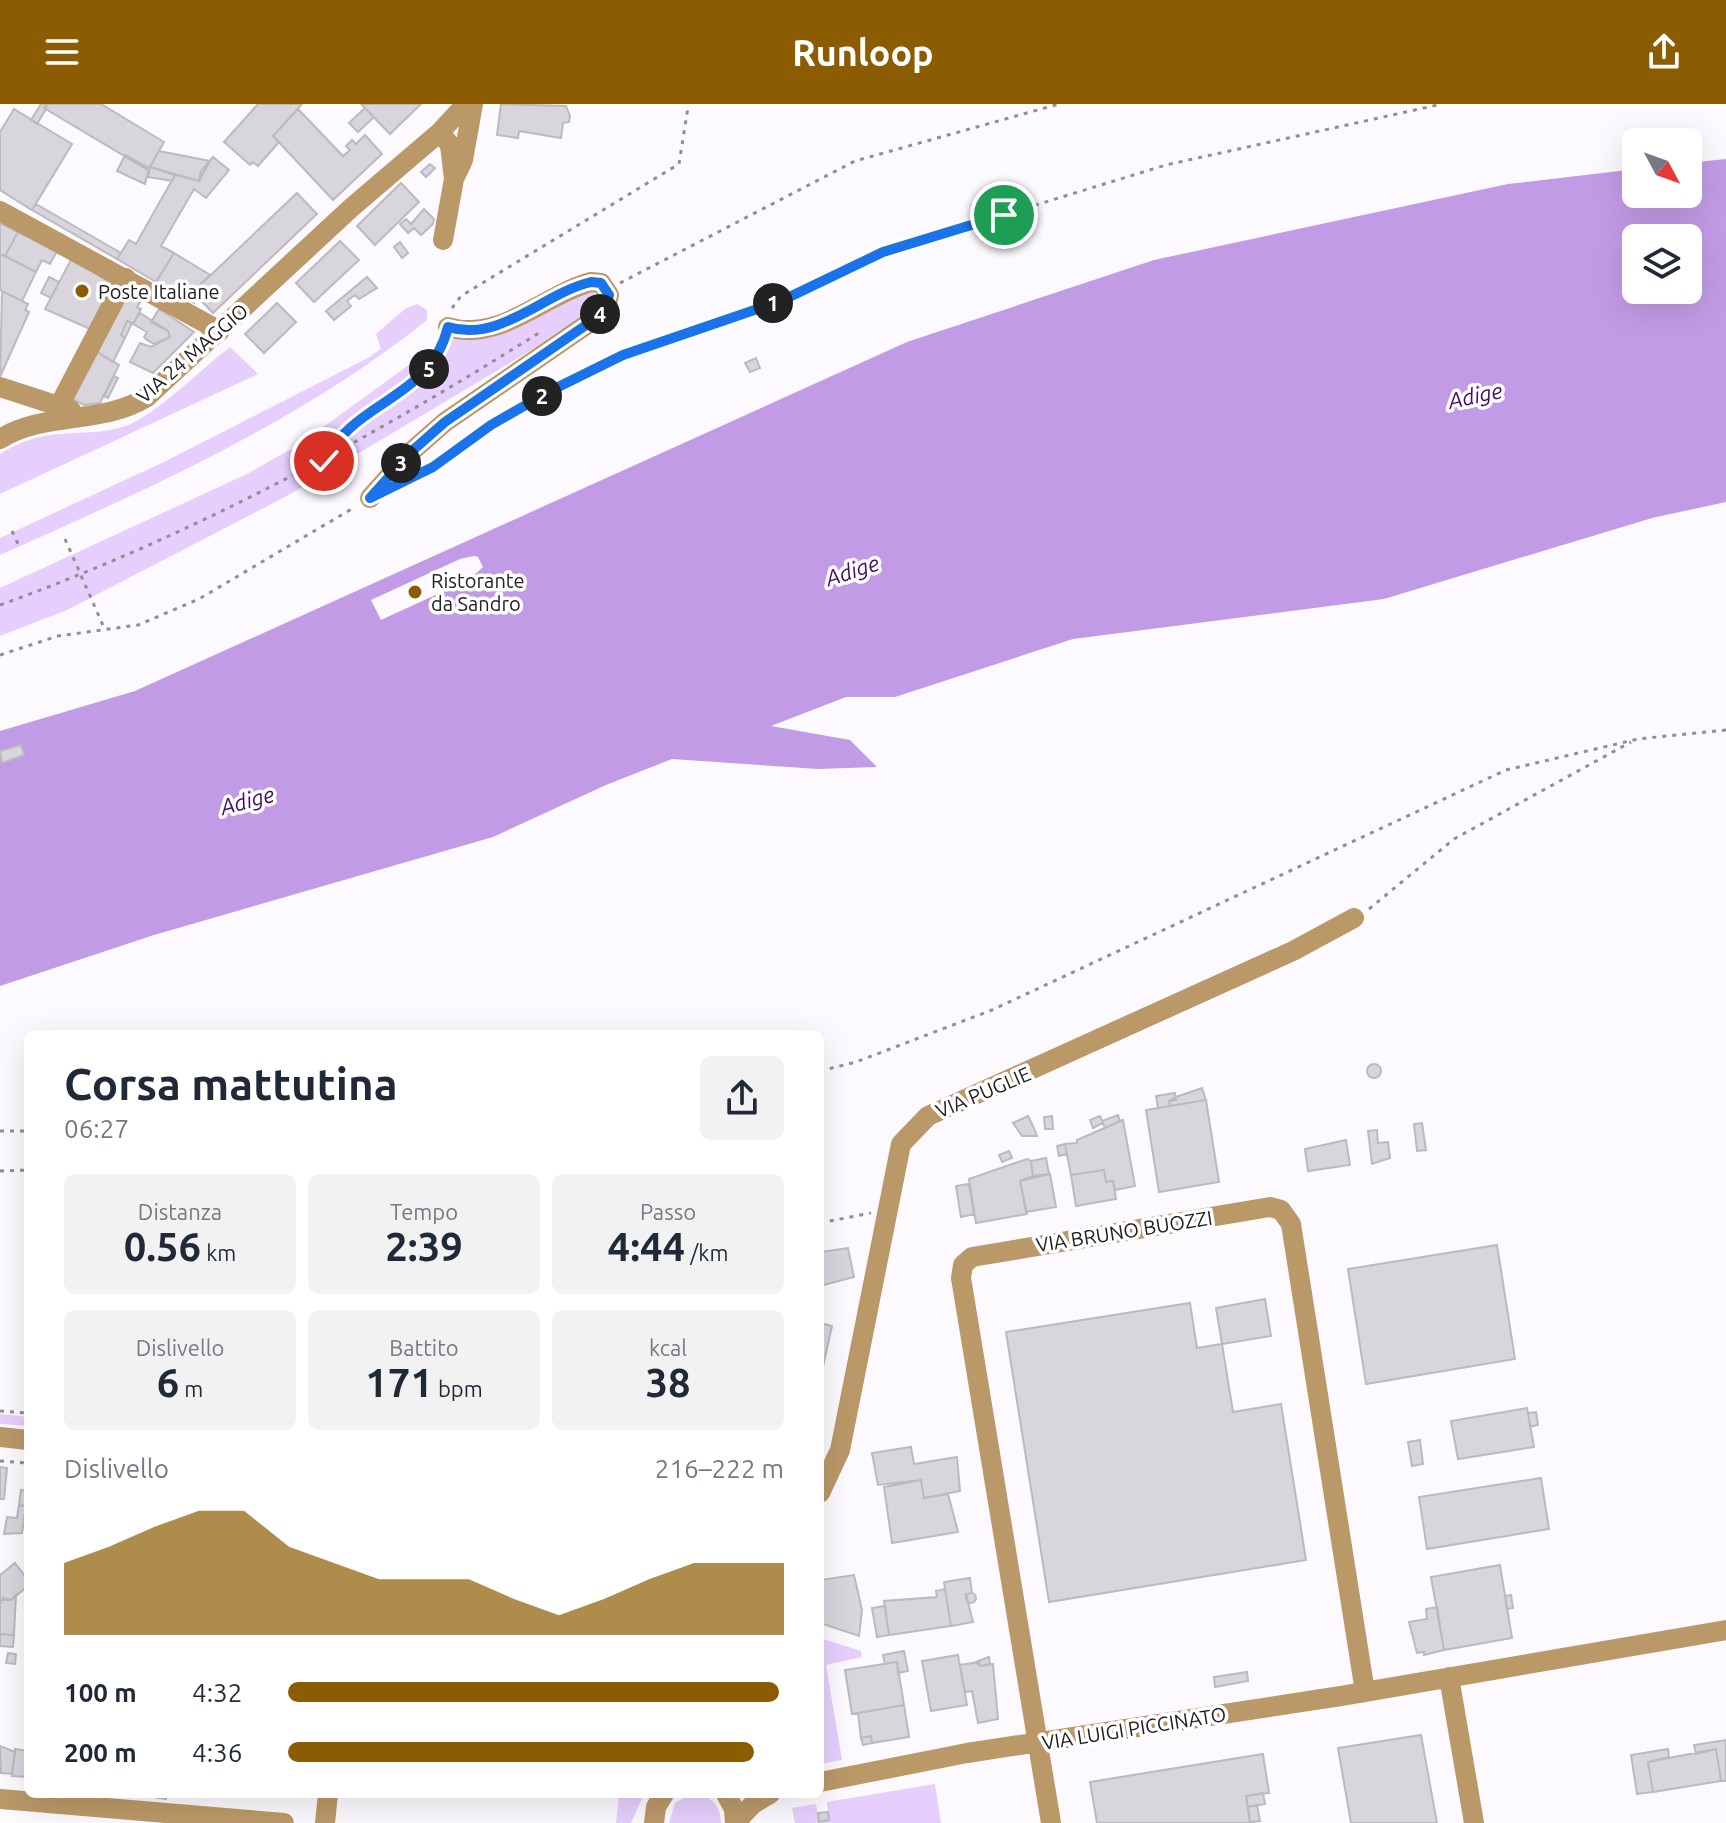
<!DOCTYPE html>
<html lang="it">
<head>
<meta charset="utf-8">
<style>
	:root { --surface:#fff; --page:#f2f2f3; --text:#1f2937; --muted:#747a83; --accent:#8b5c01 }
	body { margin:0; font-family:Ubuntu,sans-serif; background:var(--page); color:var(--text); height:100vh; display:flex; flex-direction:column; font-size:30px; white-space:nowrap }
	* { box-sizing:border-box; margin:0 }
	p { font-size:26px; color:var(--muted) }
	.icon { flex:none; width:44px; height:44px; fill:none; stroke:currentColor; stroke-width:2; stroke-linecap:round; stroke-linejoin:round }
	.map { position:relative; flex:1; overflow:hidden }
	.drawer { position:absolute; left:24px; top:926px; width:800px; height:768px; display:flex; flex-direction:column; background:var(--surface); border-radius:12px; box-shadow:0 8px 32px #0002 }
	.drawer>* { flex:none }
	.needle { width:52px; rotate:131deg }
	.tools { position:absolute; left:1622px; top:24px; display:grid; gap:16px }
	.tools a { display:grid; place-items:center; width:80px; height:80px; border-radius:12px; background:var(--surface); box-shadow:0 8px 32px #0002; font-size:40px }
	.pin { position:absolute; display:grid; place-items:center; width:68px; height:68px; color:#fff; margin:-34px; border:4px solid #fff; border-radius:50%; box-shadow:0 2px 8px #0007 }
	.km { position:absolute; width:40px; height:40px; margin:-20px; border-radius:50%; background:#222; color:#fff; font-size:22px; line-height:40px; text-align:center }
	.round { display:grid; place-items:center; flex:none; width:84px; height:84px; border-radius:12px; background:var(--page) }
	.overview { display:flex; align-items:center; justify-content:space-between; height:136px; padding:0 40px }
	h1 { font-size:44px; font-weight:700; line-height:60px }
	.figures { display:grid; grid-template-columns:repeat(3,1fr); gap:12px; height:136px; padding:8px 40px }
	.figures div { display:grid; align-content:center; border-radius:12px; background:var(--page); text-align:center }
	.figures b { font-size:40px; font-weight:700 }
	.figures small { font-size:22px; font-weight:400 }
	.figures p { font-size:22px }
	.chart { height:224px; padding:16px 40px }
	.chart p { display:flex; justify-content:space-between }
	.chart svg { width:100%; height:144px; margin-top:8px; fill:var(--accent); opacity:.7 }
	ul { padding:0 40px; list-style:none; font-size:26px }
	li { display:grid; grid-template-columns:128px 96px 1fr; align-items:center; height:60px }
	li i { height:20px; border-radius:10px; background:var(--accent) }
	header { display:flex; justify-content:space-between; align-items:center; height:104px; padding:0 40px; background:var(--accent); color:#fff; font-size:36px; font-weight:700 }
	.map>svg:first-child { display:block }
	.green { fill:#e6cffd }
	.water { fill:#c29be6; fill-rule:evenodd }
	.pier { fill:#fcfafe }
	.building { fill:#d9d5dd; stroke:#bcb9bf; stroke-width:2 }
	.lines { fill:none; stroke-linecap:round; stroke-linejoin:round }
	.path { stroke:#918f92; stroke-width:3; stroke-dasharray:4 6; stroke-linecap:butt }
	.minor { stroke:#bb9868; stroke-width:20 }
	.route-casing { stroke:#fff; stroke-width:16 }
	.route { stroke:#1a73e8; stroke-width:10 }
	.poi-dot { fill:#8b5c01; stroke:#fff; stroke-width:3 }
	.labels { text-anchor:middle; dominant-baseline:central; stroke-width:7; stroke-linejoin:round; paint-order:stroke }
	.poi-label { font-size:20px; fill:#212022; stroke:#fff; text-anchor:start }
	.street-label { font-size:20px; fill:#212022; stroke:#fff }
	.water-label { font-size:22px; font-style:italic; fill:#440c65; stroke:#fff }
</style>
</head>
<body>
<header><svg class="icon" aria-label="menu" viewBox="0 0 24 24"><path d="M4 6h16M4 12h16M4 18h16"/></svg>Runloop<svg class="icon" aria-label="share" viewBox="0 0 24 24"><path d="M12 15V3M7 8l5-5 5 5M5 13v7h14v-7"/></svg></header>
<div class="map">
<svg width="1726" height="1719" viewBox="0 0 1726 1719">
	<rect width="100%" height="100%" fill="#fcfafe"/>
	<path class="green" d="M593 187 601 199 592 210 285 393 67 506 0 532V484L247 370 300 340 435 242Z
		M417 200 427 206V216C300 318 148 385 0 451V434L164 358 368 254 381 245 376 230 405 205Z
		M230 243 258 270 0 390V350C49 319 80 336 126 322 153 313 205 262 230 243Z
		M0 1310 28 1313V1322L0 1320Z
		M820 1534 861 1547 862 1553 826 1561 842 1656 820 1660Z
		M935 1680 941 1719H795L792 1704 816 1700 819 1717 829 1716 827 1698Z
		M619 1690H644L631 1719H616Z
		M691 1690C710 1690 721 1701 721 1719H669L675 1699Z"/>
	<path class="water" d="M1726 55V398L1652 414 1384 495 1073 535 895 593H846L771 622 850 636 877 663 818 665 672 655 606 681 493 733 154 831 0 882V627L135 587 907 238 1154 156 1508 80 1636 65V90H1688V59ZM1636 134H1688V186H1636Z"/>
	<path class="pier" d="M474 452 478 453 483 463 470 475 381 516 371 496 460 455Z"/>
	<path class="building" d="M41 0H47L46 5 37 20 31 16Z
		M47 0H101L164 38 148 66 44 4Z
		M258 0H302L273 32 279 38 258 62 253 58 250 61 224 38Z
		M361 0H421L390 30Z
		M501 0 566 2 570 12 569 18 563 19 561 34 519 27 518 34 497 31Z
		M365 4 374 13 358 28 349 19Z
		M14 5 72 40 32 106 0 86V28Z
		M298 5 343 52 350 46 346 42 352 36 356 40 365 31 382 50 333 96 273 32Z
		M159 47 210 57 199 77 150 63Z
		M125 51 149 64 145 80 117 67Z
		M213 53 229 66 206 94 194 85 161 142 174 149 156 178 117 155 129 136 136 140 175 71 199 77 201 67Z
		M430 60 435 64 426 73 421 68Z
		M150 63 175 71 172 77 148 73Z
		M401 79 419 98 375 141 357 122Z
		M297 89 317 110 213 209 193 188Z
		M36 100 121 149 117 155 32 106Z
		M424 105 434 115 433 120 421 131 414 124 408 129 400 120 406 115 411 120Z
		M0 119 18 128 5 152 0 150Z
		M18 128 57 147 50 160 42 156 36 168 5 152Z
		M340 137 359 156 314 198 296 179Z
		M400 138 408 149 402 154 394 143Z
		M174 149 210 171 193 188 194 199 156 178Z
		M0 150 36 168 22 197 0 186Z
		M72 154 113 181 90 225 45 205Z
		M49 173 59 178 51 194 41 189Z
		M367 173 377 184 359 195 355 191 347 197 351 202 334 216 326 207Z
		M126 186 142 195 137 203 141 205 133 220 127 217 121 231 125 234 113 258 97 248Z
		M2 187 28 200 25 206 29 208 0 273Z
		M277 199 296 218 264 249 245 230Z
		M159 205 194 228 153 269 130 258 140 239 151 243 170 233 168 227 151 218Z
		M140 209 168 227 170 233 154 240 147 236 144 233 147 228 133 220Z
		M127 217 132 219 125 234 121 231Z
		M97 248 119 261 100 299 84 301 72 295Z
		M756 254 760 264 750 268 745 259Z
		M114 272 118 274 108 294 104 292Z
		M21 641 24 651 2 659 0 647Z
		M1367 967a7 7 0 1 1 14 0a7 7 0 1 1-14 0Z
		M1202 984 1206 996 1170 1002 1169 997 1176 993Z
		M1175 989 1176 996 1169 997 1170 1002 1158 1004 1156 992Z
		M1206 996 1219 1078 1159 1088 1146 1006Z
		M1118 1011 1120 1017 1105 1024 1102 1017Z
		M1028 1012 1033 1022 1037 1032H1022L1013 1019Z
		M1052 1012 1053 1025H1045L1044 1013Z
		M1100 1012 1103 1019 1093 1024 1090 1016Z
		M1123 1016 1135 1082 1115 1086 1113 1077 1106 1078 1104 1066 1071 1071 1065 1040 1077 1039V1036Z
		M1422 1019 1426 1046 1417 1047 1414 1020Z
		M1377 1026 1378 1039 1388 1038 1390 1054 1372 1060 1368 1027Z
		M1346 1036 1350 1061 1308 1067 1305 1045Z
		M1065 1040 1067 1050 1059 1052 1057 1042Z
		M1009 1047 1012 1054 1002 1058 999 1051Z
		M1046 1054 1049 1070 1033 1072 1031 1057Z
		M1027 1055 1031 1057 1033 1072 1020 1077 1027 1110 976 1119 969 1075Z
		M1104 1066 1106 1078 1113 1077 1116 1095 1076 1102 1071 1071Z
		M1050 1070 1056 1103 1026 1108 1020 1077Z
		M969 1080 974 1110 961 1113 956 1082Z
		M1497 1141 1515 1255 1366 1280 1348 1165Z
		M848 1144 854 1173 820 1182V1148Z
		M1265 1195 1271 1232 1222 1240 1216 1204Z
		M1190 1199 1197 1244 1222 1240 1233 1308 1281 1300 1306 1456 1049 1498 1006 1228Z
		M820 1219 832 1222 820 1276Z
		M1527 1304 1534 1343 1458 1355 1451 1317Z
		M1536 1308 1538 1321 1530 1323 1528 1309Z
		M1420 1336 1423 1360 1412 1362 1408 1338Z
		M911 1343 914 1360 957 1353 960 1387 924 1394 921 1376 878 1381 872 1349Z
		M0 1363 7 1364 4 1395H0Z
		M1541 1374 1549 1425 1427 1445 1419 1393Z
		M921 1376 924 1394 948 1390 958 1428 892 1439 884 1383Z
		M21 1386 28 1387V1403L19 1401Z
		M19 1401 26 1402 22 1429 4 1430 7 1413 17 1414Z
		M15 1459 28 1476V1482L11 1496 3 1494 0 1500V1471Z
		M1500 1461 1512 1534 1444 1546 1431 1473Z
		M854 1471 862 1506 859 1532 820 1519V1476Z
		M970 1474 972 1489 966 1490 973 1518 951 1522 944 1478Z
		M945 1485 951 1522 889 1531 884 1497 937 1493 936 1487Z
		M966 1494a5 5 0 1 1 10 0a5 5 0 1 1-10 0Z
		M16 1491 14 1531 0 1530V1496H11Z
		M1511 1491 1513 1504 1507 1505 1505 1492Z
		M885 1502 889 1531 877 1533 872 1504Z
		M1437 1503 1444 1546 1424 1551V1548L1417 1549 1409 1518 1427 1515 1426 1505Z
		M0 1530 14 1531 13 1543 0 1542Z
		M904 1547 908 1567 898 1569 897 1558 885 1560 883 1551Z
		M8 1549 16 1550 15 1560 6 1559Z
		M958 1551 967 1601 931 1607 922 1557Z
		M989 1553 990 1560 980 1562 976 1558Z
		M897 1558 904 1601 852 1610 845 1566Z
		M979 1558 980 1562 993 1560 998 1615 978 1619 972 1587 965 1588 960 1561Z
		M1247 1568 1248 1577 1215 1583 1214 1573Z
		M904 1601 909 1633 872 1639 871 1632 861 1634 858 1609Z
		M1421 1631 1437 1719H1351L1338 1644Z
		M871 1632 872 1639 863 1641 861 1634Z
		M1726 1636V1677H1721L1716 1645 1696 1650 1694 1641Z
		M0 1642 15 1648 12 1670 1 1669Z
		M15 1645 28 1647V1673L12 1672Z
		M1668 1645 1669 1653 1648 1658 1653 1688 1637 1690 1631 1651Z
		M1716 1645 1721 1677 1653 1688 1648 1658Z
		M1263 1650 1269 1689 1246 1692 1250 1719H1097L1090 1678Z
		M1263 1689 1265 1700 1248 1703 1246 1692Z
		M136 1690H167L166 1695Z
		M1257 1701 1260 1717 1250 1718 1248 1703Z
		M828 1708 829 1716 819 1718 818 1709Z"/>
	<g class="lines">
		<path class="path" d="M620 179 855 57 1059 0
			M452 204 461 192 679 60 688 3
			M326 354C352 303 425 293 444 239
			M415 372 491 321 623 251 781 197 883 148 1166 61 1442 0
			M12 427 19 442
			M65 435 105 526
			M0 501C192 432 370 335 542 227
			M0 551 58 532 138 521 199 495 355 403
			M1369 805 1454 735 1631 638
			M820 967 856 958 992 906 1506 666 1638 635 1726 626
			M0 1027H28
			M0 1067 28 1066
			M820 1119 871 1109
			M0 1307 28 1309
			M0 1357 28 1359"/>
		<path class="minor" d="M440 28 450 41 454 75 463 56 473 0
			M0 107 220 227
			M443 136 454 75
			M0 283 71 306
			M59 302 126 174
			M0 335C45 307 102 321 147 293L351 104 440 28 466 0
			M370 394 412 347 445 318 592 217 606 203 609 191 601 179 591 178C545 190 500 239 448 223
			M0 1333 28 1336
			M820 1389 840 1346 901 1040 928 1012 1293 847 1354 814
			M1449 1573 1474 1719
			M820 1678 967 1649 1341 1592 1726 1526
			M726 1690 734 1705 735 1719
			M0 1695 284 1719
			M736 1718 753 1700 770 1690
			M325 1719 328 1690
			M654 1719 656 1703 664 1690
			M1051 1719 961 1174 963 1161 972 1153 1270 1103 1281 1106 1291 1120 1365 1588"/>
	</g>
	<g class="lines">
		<g class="route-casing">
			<path id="route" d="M324 357C356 295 430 296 448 223 500 239 544 189 591 178L601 179 609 191 606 203 592 217 445 318 412 347 370 394 433 363 491 321 550 287 623 251 781 197 883 148 1004 111"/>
		</g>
		<use href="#route" class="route"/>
	</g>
	<g class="poi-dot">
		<circle cx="82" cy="187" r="8"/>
		<circle cx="415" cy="488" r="8"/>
	</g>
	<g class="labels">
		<g class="poi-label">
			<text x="98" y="187">Poste Italiane</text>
			<text x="431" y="476">Ristorante<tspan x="431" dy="23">da Sandro</tspan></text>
		</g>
		<g class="street-label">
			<text transform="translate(192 249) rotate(-41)">VIA 24 MAGGIO</text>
			<text transform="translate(983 988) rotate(-23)">VIA PUGLIE</text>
			<text transform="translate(1124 1127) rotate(-9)">VIA BRUNO BUOZZI</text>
			<text transform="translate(1134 1624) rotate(-9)">VIA LUIGI PICCINATO</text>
		</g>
		<g class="water-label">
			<text transform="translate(1475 291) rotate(-12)">Adige</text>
			<text transform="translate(852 466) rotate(-18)">Adige</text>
			<text transform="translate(247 696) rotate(-15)">Adige</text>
		</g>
	</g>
</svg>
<div class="tools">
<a><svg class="needle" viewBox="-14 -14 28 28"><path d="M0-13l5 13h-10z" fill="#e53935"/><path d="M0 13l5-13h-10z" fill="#747a83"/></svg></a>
<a><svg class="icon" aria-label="layers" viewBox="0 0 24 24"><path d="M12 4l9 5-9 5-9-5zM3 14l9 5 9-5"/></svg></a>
</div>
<div class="pin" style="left:1004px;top:111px;background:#1e9e55"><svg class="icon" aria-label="arrive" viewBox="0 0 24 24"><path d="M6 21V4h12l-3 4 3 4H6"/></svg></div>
<div class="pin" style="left:324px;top:357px;background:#d93025"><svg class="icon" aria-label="check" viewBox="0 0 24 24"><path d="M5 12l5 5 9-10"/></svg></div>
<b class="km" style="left:773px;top:199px">1</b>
<b class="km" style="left:542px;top:292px">2</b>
<b class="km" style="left:401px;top:359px">3</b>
<b class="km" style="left:600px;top:210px">4</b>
<b class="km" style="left:429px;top:265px">5</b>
<section class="drawer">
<div class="overview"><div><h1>Corsa mattutina</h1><p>06:27</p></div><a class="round"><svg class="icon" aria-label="share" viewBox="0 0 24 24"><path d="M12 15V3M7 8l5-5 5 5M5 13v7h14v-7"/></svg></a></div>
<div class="figures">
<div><p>Distanza</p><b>0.56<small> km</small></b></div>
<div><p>Tempo</p><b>2:39</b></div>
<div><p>Passo</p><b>4:44<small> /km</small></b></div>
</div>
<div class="figures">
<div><p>Dislivello</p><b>6<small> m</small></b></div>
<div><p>Battito</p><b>171<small> bpm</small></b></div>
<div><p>kcal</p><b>38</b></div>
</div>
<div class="chart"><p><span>Dislivello</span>216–222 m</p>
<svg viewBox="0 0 160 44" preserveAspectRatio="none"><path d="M0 44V22L10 17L20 11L30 6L40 6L50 17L60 22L70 27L80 27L90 27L100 33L110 38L120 33L130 27L140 22L150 22L160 22V44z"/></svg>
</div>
<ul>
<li><b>100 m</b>4:32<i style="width:99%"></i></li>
<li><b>200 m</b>4:36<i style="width:94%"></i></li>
</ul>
</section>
</div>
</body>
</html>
